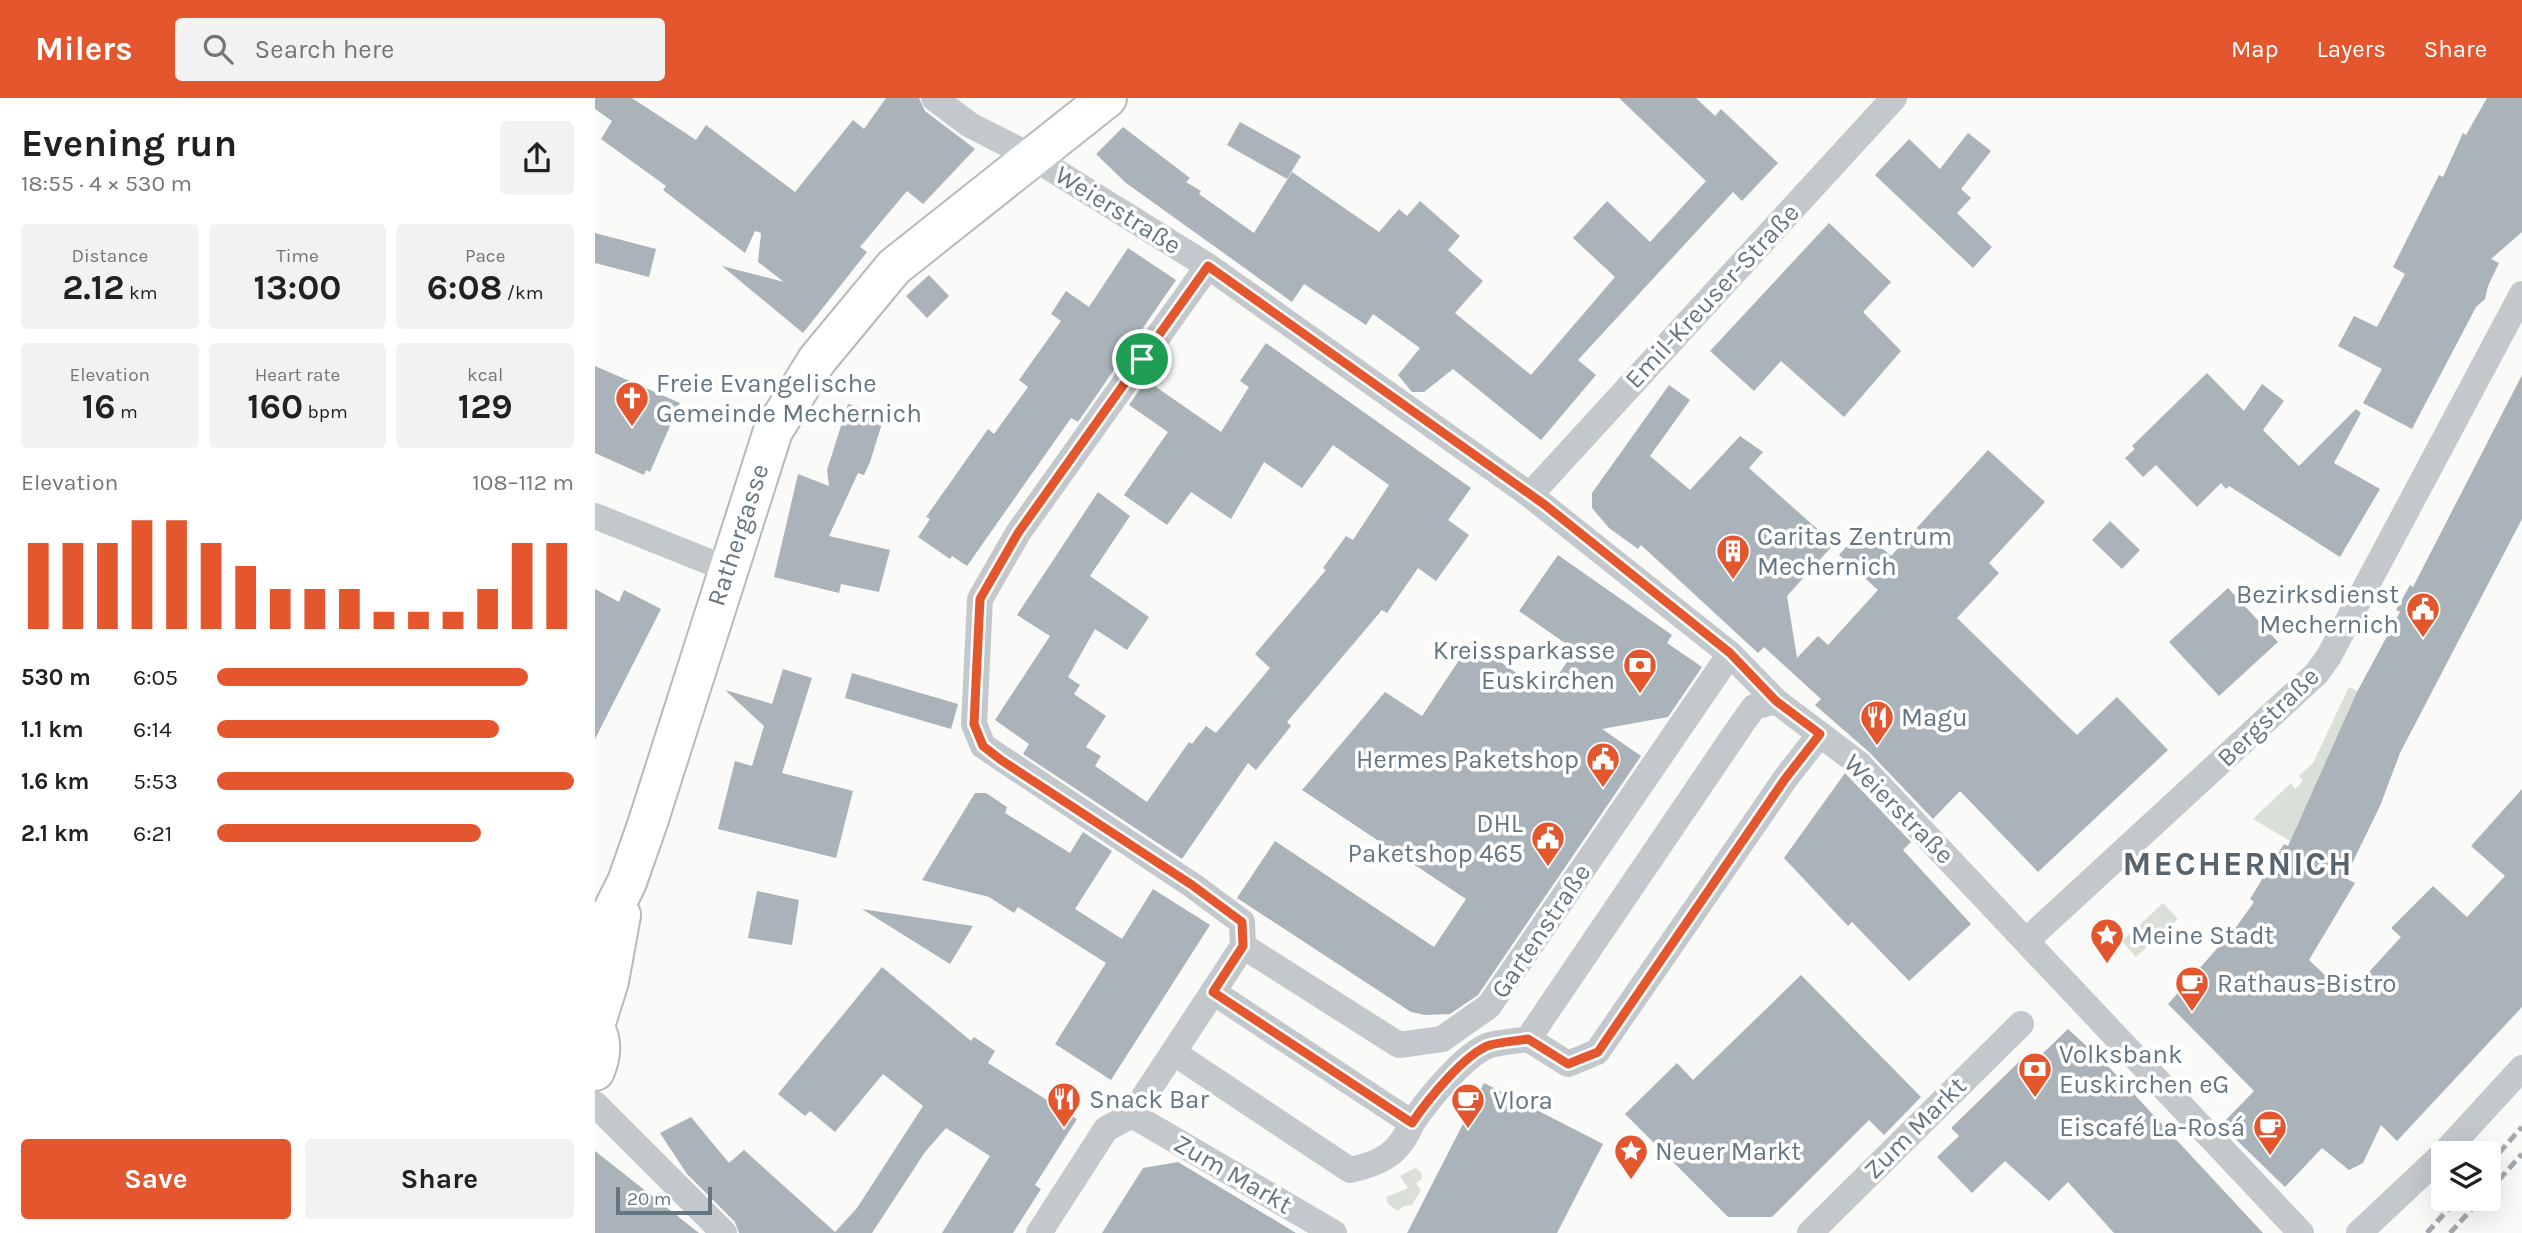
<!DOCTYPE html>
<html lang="en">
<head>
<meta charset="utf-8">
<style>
	:root { --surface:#fff; --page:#f2f2f2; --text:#202124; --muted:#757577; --accent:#e4572e }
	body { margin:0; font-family:Karla,sans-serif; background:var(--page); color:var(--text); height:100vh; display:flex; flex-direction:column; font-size:26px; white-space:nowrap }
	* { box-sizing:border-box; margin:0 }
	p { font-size:23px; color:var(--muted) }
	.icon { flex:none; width:38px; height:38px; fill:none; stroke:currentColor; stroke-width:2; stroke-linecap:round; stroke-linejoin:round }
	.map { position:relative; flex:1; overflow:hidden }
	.panel { display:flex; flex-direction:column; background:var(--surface); width:595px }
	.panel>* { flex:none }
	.tools { position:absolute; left:1836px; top:1043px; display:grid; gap:14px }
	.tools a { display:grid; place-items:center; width:70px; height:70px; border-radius:7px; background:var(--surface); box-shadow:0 7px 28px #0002; font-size:35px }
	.scale { position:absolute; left:21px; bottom:18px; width:96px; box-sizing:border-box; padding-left:7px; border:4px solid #657683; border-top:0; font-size:19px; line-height:24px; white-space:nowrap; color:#657683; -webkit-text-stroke:5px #fff; paint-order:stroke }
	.pin { position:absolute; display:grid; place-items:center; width:60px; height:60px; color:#fff; margin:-30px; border:4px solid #fff; border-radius:50%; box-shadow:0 2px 7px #0007 }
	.round { display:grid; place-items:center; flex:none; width:74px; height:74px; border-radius:7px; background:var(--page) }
	.head { display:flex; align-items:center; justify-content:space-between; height:119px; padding:0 21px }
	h1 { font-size:38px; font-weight:700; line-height:52px }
	.figures { display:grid; grid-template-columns:repeat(3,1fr); gap:10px; height:119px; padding:7px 21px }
	.figures div { display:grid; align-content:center; border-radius:7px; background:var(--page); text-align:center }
	.figures b { font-size:35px; font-weight:700 }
	.figures small { font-size:19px; font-weight:400 }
	.figures p { font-size:19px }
	.chart { height:196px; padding:14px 21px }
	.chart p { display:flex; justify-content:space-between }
	.chart svg { width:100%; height:126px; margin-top:7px; stroke:var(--accent); stroke-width:6 }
	.primary-button { display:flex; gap:14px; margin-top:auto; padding:14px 21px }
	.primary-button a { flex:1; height:80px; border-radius:7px; background:var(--accent); color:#fff; font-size:28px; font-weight:700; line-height:80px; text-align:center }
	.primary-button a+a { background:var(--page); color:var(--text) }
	ul { padding:0 21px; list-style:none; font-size:23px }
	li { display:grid; grid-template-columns:112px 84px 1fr; align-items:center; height:52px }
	li i { height:18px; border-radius:9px; background:var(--accent) }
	header { display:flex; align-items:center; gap:42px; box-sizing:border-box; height:98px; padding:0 35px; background:var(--accent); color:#fff }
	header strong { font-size:33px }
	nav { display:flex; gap:38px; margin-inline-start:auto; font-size:24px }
	.search { width:490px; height:63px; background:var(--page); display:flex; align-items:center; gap:18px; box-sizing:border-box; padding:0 24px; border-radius:7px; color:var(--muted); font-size:26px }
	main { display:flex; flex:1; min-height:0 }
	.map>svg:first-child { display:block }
	.green { fill:#dadfd7 }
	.building { fill:#aab3b9 }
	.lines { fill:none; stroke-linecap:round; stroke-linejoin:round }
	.primary-casing { stroke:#b5babe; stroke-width:42 }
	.street { stroke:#c3c8cc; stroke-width:26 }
	.primary { stroke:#fff; stroke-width:38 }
	.rail { stroke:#a2aab0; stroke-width:5; stroke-dasharray:10 5; stroke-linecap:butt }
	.route-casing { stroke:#fff; stroke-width:14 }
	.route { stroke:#e4572e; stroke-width:9 }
	.labels { text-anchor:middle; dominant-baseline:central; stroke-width:7; stroke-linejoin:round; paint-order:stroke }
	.street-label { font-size:26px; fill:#657683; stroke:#fff }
	.poi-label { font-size:26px; fill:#657683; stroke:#fff; text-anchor:start }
	.district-label { font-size:33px; font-weight:bold; letter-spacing:2px; fill:#57646e; stroke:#fff }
</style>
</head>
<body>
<header>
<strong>Milers</strong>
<div class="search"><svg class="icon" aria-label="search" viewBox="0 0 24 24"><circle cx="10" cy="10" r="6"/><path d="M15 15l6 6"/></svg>Search here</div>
<nav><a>Map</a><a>Layers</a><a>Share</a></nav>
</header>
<main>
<section class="panel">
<div class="head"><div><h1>Evening run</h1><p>18:55 · 4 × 530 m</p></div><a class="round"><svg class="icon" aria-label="share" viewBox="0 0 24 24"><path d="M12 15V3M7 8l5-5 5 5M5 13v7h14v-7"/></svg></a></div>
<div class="figures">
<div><p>Distance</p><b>2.12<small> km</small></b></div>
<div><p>Time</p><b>13:00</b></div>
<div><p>Pace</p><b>6:08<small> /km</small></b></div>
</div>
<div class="figures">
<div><p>Elevation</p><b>16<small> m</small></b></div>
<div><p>Heart rate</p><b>160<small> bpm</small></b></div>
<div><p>kcal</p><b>129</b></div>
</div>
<div class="chart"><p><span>Elevation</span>108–112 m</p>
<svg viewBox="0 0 160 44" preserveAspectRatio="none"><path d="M5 44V14M15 44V14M25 44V14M35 44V6M45 44V6M55 44V14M65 44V22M75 44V30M85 44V30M95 44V30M105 44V38M115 44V38M125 44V38M135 44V30M145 44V14M155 44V14"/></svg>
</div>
<ul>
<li><b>530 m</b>6:05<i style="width:87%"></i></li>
<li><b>1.1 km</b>6:14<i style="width:79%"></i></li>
<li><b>1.6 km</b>5:53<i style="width:100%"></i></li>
<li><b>2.1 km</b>6:21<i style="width:74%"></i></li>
</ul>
<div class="primary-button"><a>Save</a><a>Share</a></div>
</section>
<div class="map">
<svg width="1927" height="1135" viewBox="0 0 1927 1135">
	<rect width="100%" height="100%" fill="#fafaf8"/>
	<path class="green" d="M1754 589 1763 593 1695 743 1658 721 1696 685 1700 691 1708 683 1704 678 1718 665Z
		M1568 805 1583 821 1541 859 1527 843Z
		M820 1070 826 1074 827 1081 821 1085 826 1092 817 1107 809 1108 803 1113 793 1106 791 1099 813 1090 805 1078Z"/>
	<path class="building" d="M0 0H37L101 42 111 27 200 94 258 22 269 31 291 0H324L330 13 380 51 328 106 312 93 265 149 272 154 208 235 127 168 189 184 163 164 166 135 160 133 150 155 68 92 71 88 6 41 17 23 0 11Z
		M1024 0H1101L1120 18 1126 11 1183 65 1147 103 1138 94 983 262 1001 277 946 342 858 271 829 294H817L803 277 825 250 778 216 771 227 709 186 697 204 531 85 501 56 528 29 595 80 591 84 606 93 604 96 659 135 697 74 784 134 804 111 812 118 825 103 865 138 853 152 888 183 860 215 936 277 1020 179 978 140 1012 103 1055 144 1111 83Z
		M1892 0H1927V134L1896 161 1904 165 1893 188 1890 201 1881 209 1817 331 1768 305 1787 271 1743 248 1759 218 1782 229 1810 176 1798 169 1844 77 1848 79 1868 35 1871 37Z
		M645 24 706 58 692 81 632 47Z
		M1373 35 1396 53 1366 91 1376 100 1362 115 1397 149 1378 170 1280 77 1314 41 1345 71Z
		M1234 125 1296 184 1268 214 1306 253 1249 319 1186 263 1159 293 1115 253Z
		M0 135 61 151 54 179 0 165Z
		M533 150 581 182 483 324 476 320 372 468 357 458 355 461 323 439 335 421 331 419 393 331 399 336 433 289 424 282 466 223 456 216 471 193 494 209Z
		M334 177 354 198 332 220 311 198Z
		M671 245 876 390 853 422 874 437 841 483 823 470 792 515 787 512 692 624 696 628 661 672 653 665 587 761 428 656 434 646 400 622 455 538 422 517 503 394 535 418 495 478 554 519 532 552 500 531 473 579 485 587 479 596 511 618 491 649 506 658 500 668 552 704 594 644 597 646 611 628 621 635 675 570 660 556 731 472 728 470 751 438 758 442 794 387 738 347 707 390 669 364 636 421 596 394 572 427 529 397 573 334 534 307 551 282 626 334 654 289 645 283Z
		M0 268 85 305 55 374 51 372 49 377 0 355Z
		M1612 275 1649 313 1667 286 1689 303 1668 332 1704 368 1761 311 1766 315 1739 365 1785 391 1745 459 1634 388 1631 391 1626 385 1602 409 1561 367 1548 379 1530 360 1540 351 1537 348Z
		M1927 277V421L1805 655 1785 708 1750 780 1760 785 1714 862 1752 898 1806 839 1796 830 1838 788 1872 819 1910 778 1876 748 1927 691V909L1802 1043 1786 1027 1768 1065 1754 1072 1727 1050 1690 1089 1626 1027 1659 993 1573 906 1642 828 1659 804 1655 801 1689 746 1693 748 1762 594 1805 514 1801 512 1815 487 1818 489Z
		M1074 287 1095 302 1055 358 1095 392 1145 338 1168 354 1154 370 1239 446 1192 498 1202 560 1223 538 1233 547 1283 492 1244 457 1266 432 1296 458 1393 352 1450 404 1394 465 1404 475 1362 520 1482 637 1522 599 1573 652 1443 774 1365 693 1338 721 1274 654 1220 607 1226 601 1169 549 1163 555 1046 447 1043 451 1014 430 997 410V395Z
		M253 306 290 316 275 364 269 377 263 375 234 438 295 452 284 494 246 486 244 495 179 479 203 376 234 388 232 372Z
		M1515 423 1545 452 1527 471 1497 442Z
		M963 457 1077 537 1072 545 1107 569 1073 619 1007 631 1046 658 883 897 855 916 830 917 816 914 642 800 680 743 839 849 871 801 707 692 790 594 827 618 876 544 951 595 980 552 924 513Z
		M1633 490 1683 544 1624 598 1574 544Z
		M0 491 24 504 29 492 66 511 0 641Z
		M188 571 217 580 187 675 258 693 241 760 123 731 140 663 157 668 169 628 130 592 177 606Z
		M257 575 363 606 356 631 250 600Z
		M1250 675 1316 744 1308 752 1376 826 1314 883 1257 824 1253 828 1189 760Z
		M380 695H391L412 709 410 715 475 755 488 734 517 753 480 811 527 841 558 791 615 827 516 982 460 946 511 865 423 809 419 815 394 799 327 782Z
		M162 793 204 802 197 847 153 840Z
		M267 811 378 828 355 866Z
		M287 869 376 943 379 939 400 953 393 965 482 1021 440 1087 446 1091 418 1135H347L395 1058 351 1030 330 1054 277 1135H144L140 1124 92 1076 65 1035 96 1019 134 1065 149 1052 240 1134 262 1110 328 1008 288 976 240 1034 215 1013 210 1018 183 996Z
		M1206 877 1326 999 1289 1037 1274 1022 1177 1119H1133L1030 1016 1082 965 1098 982Z
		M1473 931 1510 965 1668 1135H1519L1473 1084 1454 1103 1410 1063 1377 1095 1342 1059 1364 1038 1356 1030 1429 959 1437 966Z
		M889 985 1008 1046 962 1135H812Z
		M0 1053 104 1135H0Z
		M583 1064 701 1135H507L548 1070Z"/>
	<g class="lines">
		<g class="primary-casing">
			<path id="primary" d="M0 848 32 784 52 727 178 333 222 262 299 169 512 0
				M0 928 14 883 26 817
				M0 930C8 945 6 958 0 973"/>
		</g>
		<path class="street" d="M339 0 375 27 436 58 613 168 935 397 1135 556 1181 603 1263 665 1706 1135
			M935 397 1299 0
			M0 418 132 471
			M1431 843 1722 575 1734 558 1927 196
			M648 848 804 947 847 941 894 908 1135 556
			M933 941 1146 627 1159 609 1181 603
			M579 955 755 1072C787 1065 804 1056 817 1025L618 894
			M0 1006 129 1135
			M537 1017 739 1135
			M817 1025C831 1004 870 955 895 947 907 944 921 943 933 941L973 966 1002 954 1190 681 1225 636
			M1849 1055 1927 970
			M444 1135 511 1031 537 1017 618 894 648 848 647 824 597 787 388 648 379 626 385 501 423 435 613 168
			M1215 1135 1426 926
			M1764 1135 1848 1056"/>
		<use href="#primary" class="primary"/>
		<path class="rail" d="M1894 1066 1927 1029
			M1894 1093 1927 1056
			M1832 1135 1862 1101
			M1855 1135 1886 1101"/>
	</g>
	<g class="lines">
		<g class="route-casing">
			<path id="route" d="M613 168 950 407 1135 555 1181 603 1225 636 1190 681 1003 954 973 966 933 941C921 943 907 944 895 947 870 955 831 1004 817 1025L618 894 648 848 647 824 597 787 406 662 388 648 379 626 385 501 423 435Z"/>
		</g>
		<use href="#route" class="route"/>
	</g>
	<defs>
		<g id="church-pin" transform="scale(1.75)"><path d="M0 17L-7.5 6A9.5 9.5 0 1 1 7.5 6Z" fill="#e4572e" stroke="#fff"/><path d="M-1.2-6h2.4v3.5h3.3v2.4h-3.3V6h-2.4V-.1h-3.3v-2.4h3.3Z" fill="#fff"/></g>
		<g id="building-pin" transform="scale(1.75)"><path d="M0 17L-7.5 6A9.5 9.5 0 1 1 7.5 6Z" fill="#e4572e" stroke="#fff"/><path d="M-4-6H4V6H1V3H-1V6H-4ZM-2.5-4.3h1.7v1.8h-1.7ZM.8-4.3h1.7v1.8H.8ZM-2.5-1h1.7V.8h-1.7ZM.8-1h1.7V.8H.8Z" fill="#fff"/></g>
		<g id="civic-pin" transform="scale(1.75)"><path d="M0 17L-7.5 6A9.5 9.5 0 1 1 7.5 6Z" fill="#e4572e" stroke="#fff"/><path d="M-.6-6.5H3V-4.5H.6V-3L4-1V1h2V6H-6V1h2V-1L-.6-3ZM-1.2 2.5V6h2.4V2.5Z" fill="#fff"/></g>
		<g id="bank-pin" transform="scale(1.75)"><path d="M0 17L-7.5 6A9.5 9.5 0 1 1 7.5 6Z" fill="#e4572e" stroke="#fff"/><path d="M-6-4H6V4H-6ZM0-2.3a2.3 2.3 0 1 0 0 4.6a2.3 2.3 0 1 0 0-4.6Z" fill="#fff"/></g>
		<g id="restaurant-pin" transform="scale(1.75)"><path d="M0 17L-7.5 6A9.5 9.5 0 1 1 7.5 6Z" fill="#e4572e" stroke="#fff"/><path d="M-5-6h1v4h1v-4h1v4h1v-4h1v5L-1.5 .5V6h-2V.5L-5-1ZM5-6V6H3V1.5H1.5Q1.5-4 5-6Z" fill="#fff"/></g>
		<g id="sight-pin" transform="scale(1.75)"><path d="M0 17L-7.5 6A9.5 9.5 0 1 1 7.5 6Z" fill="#e4572e" stroke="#fff"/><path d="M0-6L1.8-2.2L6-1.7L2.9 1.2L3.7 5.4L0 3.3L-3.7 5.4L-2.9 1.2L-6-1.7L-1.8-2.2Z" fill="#fff"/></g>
		<g id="cafe-pin" transform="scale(1.75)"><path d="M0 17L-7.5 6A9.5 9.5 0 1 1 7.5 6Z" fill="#e4572e" stroke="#fff"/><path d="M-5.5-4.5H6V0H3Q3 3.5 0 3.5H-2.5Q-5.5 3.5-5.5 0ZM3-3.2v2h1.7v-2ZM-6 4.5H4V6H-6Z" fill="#fff"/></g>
	</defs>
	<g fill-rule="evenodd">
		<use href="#church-pin" x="37" y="300"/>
		<use href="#building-pin" x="1138" y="453"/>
		<use href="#civic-pin" x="1828" y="511"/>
		<use href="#bank-pin" x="1045" y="567"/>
		<use href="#restaurant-pin" x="1282" y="619"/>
		<use href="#civic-pin" x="1008" y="661"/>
		<use href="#civic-pin" x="953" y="740"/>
		<use href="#sight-pin" x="1512" y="837"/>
		<use href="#cafe-pin" x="1597" y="885"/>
		<use href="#bank-pin" x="1440" y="971"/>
		<use href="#restaurant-pin" x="469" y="1001"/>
		<use href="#cafe-pin" x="873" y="1002"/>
		<use href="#cafe-pin" x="1675" y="1029"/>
		<use href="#sight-pin" x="1036" y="1053"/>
	</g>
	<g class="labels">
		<g class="street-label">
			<text transform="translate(523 112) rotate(32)">Weierstraße</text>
			<text transform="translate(1117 198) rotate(-47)">Emil-Kreuser-Straße</text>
			<text transform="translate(143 437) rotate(-72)">Rathergasse</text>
			<text transform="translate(1673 619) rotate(-44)">Bergstraße</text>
			<text transform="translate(1304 711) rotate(45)">Weierstraße</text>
			<text transform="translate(946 833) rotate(-56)">Gartenstraße</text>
			<text transform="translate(1320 1030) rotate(-45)">Zum Markt</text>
			<text transform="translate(638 1076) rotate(30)">Zum Markt</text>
		</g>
		<g class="poi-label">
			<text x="61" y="285">Freie Evangelische<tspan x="61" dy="30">Gemeinde Mechernich</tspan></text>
			<text x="1162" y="438">Caritas Zentrum<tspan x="1162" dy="30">Mechernich</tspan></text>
			<text x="1804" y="496" text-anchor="end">Bezirksdienst<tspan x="1804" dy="30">Mechernich</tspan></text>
			<text x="1020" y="552" text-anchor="end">Kreissparkasse<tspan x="1020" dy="30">Euskirchen</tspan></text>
			<text x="1306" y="619">Magu</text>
			<text x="984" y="661" text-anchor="end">Hermes Paketshop</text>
			<text x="928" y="725" text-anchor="end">DHL<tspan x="928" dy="30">Paketshop 465</tspan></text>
			<text x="1536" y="837">Meine Stadt</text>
			<text x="1622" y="885">Rathaus-Bistro</text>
			<text x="1464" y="956">Volksbank<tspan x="1464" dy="30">Euskirchen eG</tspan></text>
			<text x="494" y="1001">Snack Bar</text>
			<text x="898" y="1002">Vlora</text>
			<text x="1650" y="1029" text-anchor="end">Eiscafé La-Rosá</text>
			<text x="1060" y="1053">Neuer Markt</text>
		</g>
		<g class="district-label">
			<text x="1643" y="766">MECHERNICH</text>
		</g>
	</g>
</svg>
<div class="tools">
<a><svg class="icon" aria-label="layers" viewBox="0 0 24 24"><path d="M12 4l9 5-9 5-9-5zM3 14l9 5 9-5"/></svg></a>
</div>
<div class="scale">20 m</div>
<div class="pin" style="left:547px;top:261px;background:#1e9e55"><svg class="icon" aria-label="arrive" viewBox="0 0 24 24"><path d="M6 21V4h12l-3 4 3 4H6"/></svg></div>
</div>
</main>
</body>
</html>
